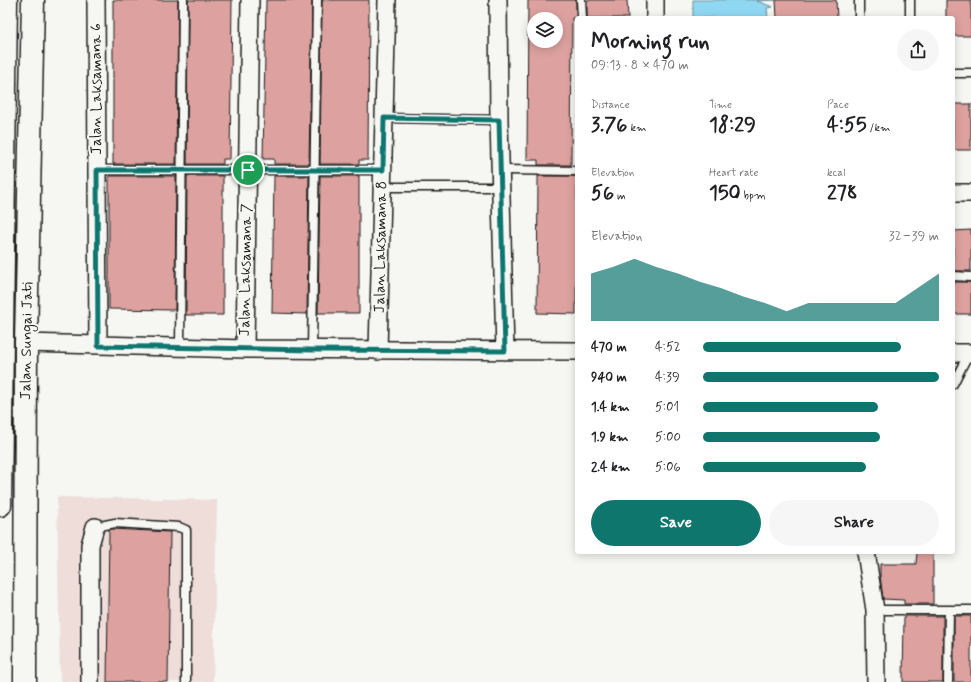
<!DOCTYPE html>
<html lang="en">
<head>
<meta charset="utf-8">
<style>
	:root { --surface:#fff; --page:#f6f6f6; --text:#202124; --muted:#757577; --accent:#0f766e }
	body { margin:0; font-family:Mynerve,sans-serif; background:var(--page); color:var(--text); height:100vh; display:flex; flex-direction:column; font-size:15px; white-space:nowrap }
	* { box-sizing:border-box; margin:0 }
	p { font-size:13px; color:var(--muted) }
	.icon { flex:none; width:22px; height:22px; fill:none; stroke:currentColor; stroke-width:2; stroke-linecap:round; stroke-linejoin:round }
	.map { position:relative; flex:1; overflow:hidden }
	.sheet { position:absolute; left:575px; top:16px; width:380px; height:538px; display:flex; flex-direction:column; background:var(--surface); border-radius:4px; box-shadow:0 2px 10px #0003 }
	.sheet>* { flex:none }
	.buttons { position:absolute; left:527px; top:12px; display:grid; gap:8px }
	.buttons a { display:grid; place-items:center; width:36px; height:36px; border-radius:50%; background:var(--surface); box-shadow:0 2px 10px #0003; font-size:20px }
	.pin { position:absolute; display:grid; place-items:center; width:34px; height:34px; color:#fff; margin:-17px; border:2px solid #fff; border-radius:50%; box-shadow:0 1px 4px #0007 }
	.round { display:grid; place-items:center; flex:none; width:42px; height:42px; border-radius:21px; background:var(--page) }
	.head { display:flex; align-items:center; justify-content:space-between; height:68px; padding:0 16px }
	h1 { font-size:22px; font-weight:700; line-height:30px }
	.figures { display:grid; grid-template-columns:repeat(3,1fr); gap:6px; height:68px; padding:4px 16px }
	.figures div { display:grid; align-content:center }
	.figures b { font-size:20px; font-weight:700 }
	.figures small { font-size:11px; font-weight:400 }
	.figures p { font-size:11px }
	.chart { height:112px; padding:8px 16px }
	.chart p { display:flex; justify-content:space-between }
	.chart svg { width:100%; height:72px; margin-top:4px; fill:var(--accent); opacity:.7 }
	.button { display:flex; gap:8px; margin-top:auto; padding:8px 16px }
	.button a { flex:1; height:46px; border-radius:24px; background:var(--accent); color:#fff; font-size:16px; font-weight:700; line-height:46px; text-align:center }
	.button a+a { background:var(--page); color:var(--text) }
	ul { padding:0 16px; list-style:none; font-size:13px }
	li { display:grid; grid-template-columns:64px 48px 1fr; align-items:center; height:30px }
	li i { height:10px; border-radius:5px; background:var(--accent) }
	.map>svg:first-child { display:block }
	.built { fill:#eeddd9 }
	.water { fill:#90d8f2; stroke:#628d9c }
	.building { fill:#dda29f; stroke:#1c1c1c; fill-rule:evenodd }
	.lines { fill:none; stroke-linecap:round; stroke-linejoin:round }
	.lane-casing { stroke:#1c1c1c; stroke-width:11 }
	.street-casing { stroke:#1c1c1c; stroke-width:20 }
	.secondary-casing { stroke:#1c1c1c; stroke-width:25 }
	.lane { stroke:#f6f6f2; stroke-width:8 }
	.street { stroke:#f6f6f2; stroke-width:17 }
	.secondary { stroke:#f6f6f2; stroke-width:22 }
	.route-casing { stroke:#fff; stroke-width:8 }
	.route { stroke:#0f766e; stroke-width:5 }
	.labels { text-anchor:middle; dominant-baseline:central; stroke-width:4; stroke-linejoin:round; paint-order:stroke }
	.street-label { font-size:15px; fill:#1c1c1c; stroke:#f6f6f2 }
</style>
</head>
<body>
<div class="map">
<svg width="971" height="682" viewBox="0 0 971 682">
	<rect width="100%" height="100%" fill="#f6f6f2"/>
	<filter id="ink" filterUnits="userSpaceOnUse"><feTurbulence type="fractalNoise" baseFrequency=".025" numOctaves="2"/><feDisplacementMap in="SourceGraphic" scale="8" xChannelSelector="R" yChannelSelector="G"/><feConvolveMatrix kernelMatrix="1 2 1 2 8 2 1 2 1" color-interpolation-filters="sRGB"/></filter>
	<g filter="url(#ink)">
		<path class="built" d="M57 497 217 500 213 682H60Z"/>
		<path class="water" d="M693 0H776L757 1 773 7 767 8 768 18H693Z"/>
		<path class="building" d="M113 0H178L176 164H113Z
			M188 0H232L230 159H223V164H187Z
			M266 0H312L309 164H274V159H263Z
			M322 0H369L368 160H359V164H320Z
			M528 0H576V18H572L571 165H538V160H527ZM534 19H556V41H534Z
			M587 0H627L628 18H587Z
			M776 0H836L837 18H777Z
			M946 0H971V36H953V18H946Z
			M953 104H971V150H953Z
			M109 176H176L175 310 109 309Z
			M187 176H223V315H186Z
			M274 176H309L307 314 272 313Z
			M320 176H359V313H318Z
			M538 176H577L576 314 537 313Z
			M971 230V271H953V231Z
			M953 282H971V314H953Z
			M112 529 170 532 168 682H107L109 530Z
			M917 552H933V604H904V600L883 599 880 575V564H916Z
			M904 616H943V682H903Z
			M954 616H971V682H954Z"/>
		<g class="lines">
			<g class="lane-casing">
				<path id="lane" d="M581 0 582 18
					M859 18V0
					M910 18V0
					M953 73H971
					M384 118 499 120
					M97 170H383
					M501 170 577 171
					M382 187H501
					M953 276 971 277
					M180 347 183 0
					M312 350 317 0
					M953 384 969 353
					M95 527 115 523 179 527 186 530V682
					M875 610H971
					M948 682 949 610"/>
			</g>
			<g class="street-casing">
				<path id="street" d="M96 0 98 345
					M498 0 499 120 505 351
					M655 0V18
					M953 193H971
					M26 343 245 349 577 351
					M245 349 250 0
					M378 351 387 0
					M953 353H971
					M866 552 875 610 876 682
					M90 682V545L95 527"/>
			</g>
			<g class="secondary-casing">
				<path id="secondary" d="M0 505 6 0
					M25 682 26 343 33 0"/>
			</g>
			<use href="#lane" class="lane"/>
			<use href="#street" class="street"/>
			<use href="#secondary" class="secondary"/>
		</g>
	</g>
	<g class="lines" filter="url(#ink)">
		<g class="route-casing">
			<path id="route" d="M384 118 499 120 505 351 312 350 98 346 97 170H383Z"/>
		</g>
		<use href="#route" class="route"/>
	</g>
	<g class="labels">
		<g class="street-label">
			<text transform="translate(97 89) rotate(-90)">Jalan Laksamana 6</text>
			<text transform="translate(381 247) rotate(-89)">Jalan Laksamana 8</text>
			<text transform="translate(246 270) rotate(-89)">Jalan Laksamana 7</text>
			<text transform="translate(27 341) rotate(-89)">Jalan Sungai Jati</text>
		</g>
	</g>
</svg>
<div class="buttons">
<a><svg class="icon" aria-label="layers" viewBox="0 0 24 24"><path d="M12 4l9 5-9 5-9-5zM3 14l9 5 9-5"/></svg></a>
</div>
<div class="pin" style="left:248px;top:170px;background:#1e9e55"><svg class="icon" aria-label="arrive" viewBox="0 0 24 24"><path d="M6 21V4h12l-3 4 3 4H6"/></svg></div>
<section class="sheet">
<div class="head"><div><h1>Morning run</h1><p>09:13 · 8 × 470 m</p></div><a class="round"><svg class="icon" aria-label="share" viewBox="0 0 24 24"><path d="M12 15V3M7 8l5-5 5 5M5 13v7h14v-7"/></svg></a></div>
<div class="figures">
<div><p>Distance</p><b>3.76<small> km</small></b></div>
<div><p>Time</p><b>18:29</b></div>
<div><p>Pace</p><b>4:55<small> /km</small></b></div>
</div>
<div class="figures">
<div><p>Elevation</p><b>56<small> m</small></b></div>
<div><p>Heart rate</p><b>150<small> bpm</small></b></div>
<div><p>kcal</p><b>278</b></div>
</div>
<div class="chart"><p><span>Elevation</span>32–39 m</p>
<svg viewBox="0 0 160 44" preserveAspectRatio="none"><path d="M0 44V15L10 11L20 6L30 11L40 15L50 20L60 24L70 29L80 33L90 38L100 33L110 33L120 33L130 33L140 33L150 24L160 15V44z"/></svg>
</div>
<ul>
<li><b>470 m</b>4:52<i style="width:84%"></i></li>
<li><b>940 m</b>4:39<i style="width:100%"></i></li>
<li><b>1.4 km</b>5:01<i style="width:74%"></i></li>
<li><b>1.9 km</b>5:00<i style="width:75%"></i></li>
<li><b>2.4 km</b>5:06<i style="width:69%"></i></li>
</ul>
<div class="button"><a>Save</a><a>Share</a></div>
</section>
</div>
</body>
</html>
